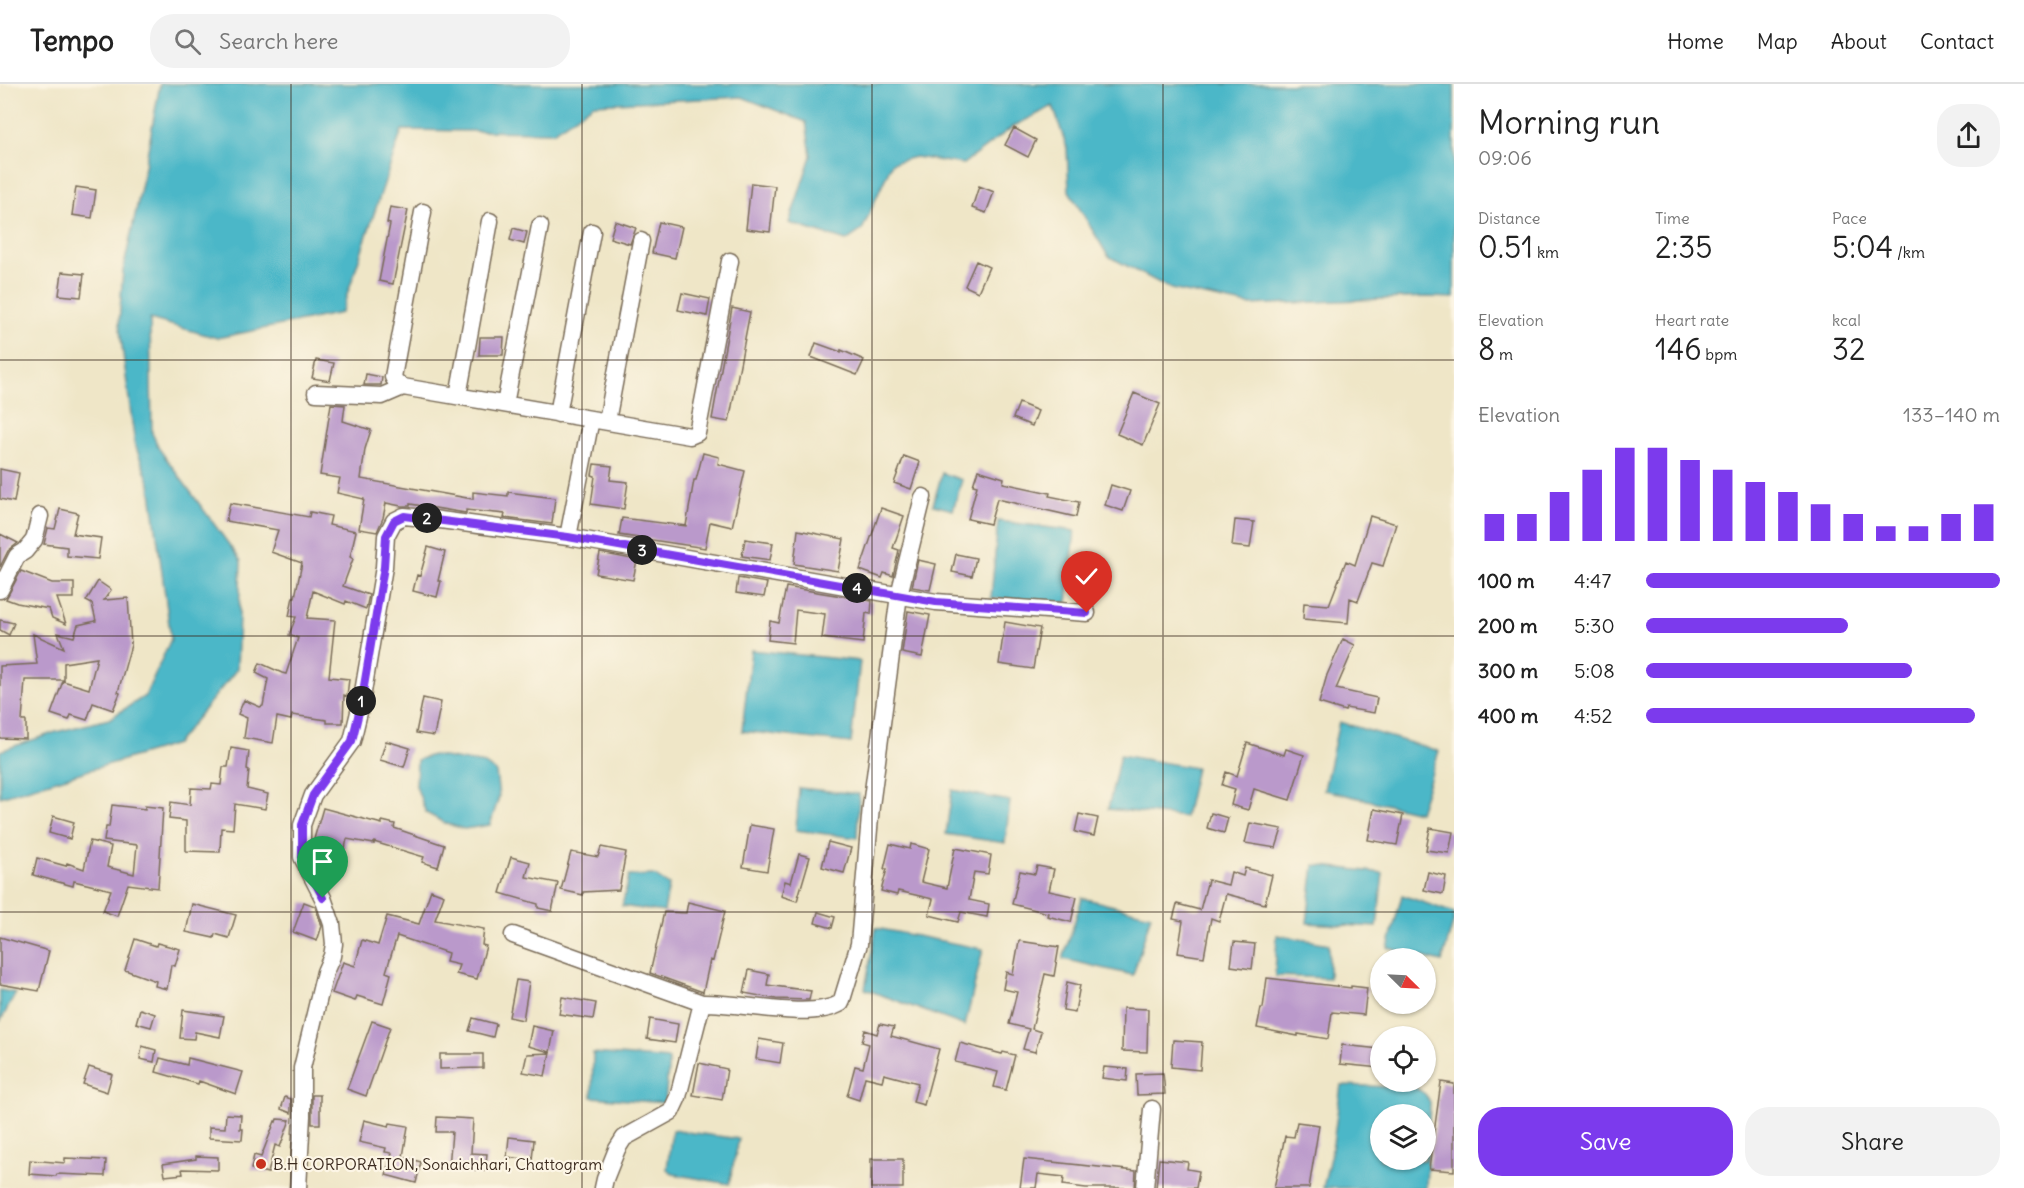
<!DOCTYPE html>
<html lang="en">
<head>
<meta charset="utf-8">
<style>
	:root { --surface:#fff; --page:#f2f2f2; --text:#222; --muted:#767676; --line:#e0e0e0; --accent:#7c3aed }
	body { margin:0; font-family:Delius,sans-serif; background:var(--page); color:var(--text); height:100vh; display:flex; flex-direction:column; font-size:22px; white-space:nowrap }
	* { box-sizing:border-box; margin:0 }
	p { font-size:20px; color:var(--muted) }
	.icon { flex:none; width:33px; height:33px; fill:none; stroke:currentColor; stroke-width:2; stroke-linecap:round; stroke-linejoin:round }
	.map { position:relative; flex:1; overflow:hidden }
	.drawer { display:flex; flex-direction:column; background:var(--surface); width:570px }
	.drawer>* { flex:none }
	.needle { width:39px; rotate:114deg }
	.tools { position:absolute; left:1370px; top:864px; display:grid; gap:12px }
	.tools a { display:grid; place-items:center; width:66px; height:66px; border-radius:50%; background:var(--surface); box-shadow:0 2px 4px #0004; font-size:30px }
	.pin { position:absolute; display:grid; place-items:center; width:51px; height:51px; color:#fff; margin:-62px -26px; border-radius:50% 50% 50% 0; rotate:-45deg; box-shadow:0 0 6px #0007 }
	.pin .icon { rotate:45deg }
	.km { position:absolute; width:30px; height:30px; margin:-15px; border-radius:50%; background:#222; color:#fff; font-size:16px; line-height:30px; text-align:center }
	.round { display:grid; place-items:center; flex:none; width:63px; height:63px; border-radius:24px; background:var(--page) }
	.summary { display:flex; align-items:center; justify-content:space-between; height:102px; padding:0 24px }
	h1 { font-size:33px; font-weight:600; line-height:45px }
	.metrics { display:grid; grid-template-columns:repeat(3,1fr); gap:9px; height:102px; padding:6px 24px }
	.metrics div { display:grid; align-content:center }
	.metrics b { font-size:30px; font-weight:600 }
	.metrics small { font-size:16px; font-weight:400 }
	.metrics p { font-size:16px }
	.chart { height:168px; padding:12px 24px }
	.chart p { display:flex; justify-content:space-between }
	.chart svg { width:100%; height:108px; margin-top:6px; stroke:var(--accent); stroke-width:6 }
	.cta { display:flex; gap:12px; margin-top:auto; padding:12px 24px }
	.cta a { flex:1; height:69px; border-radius:24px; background:var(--accent); color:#fff; font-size:24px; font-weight:600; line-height:69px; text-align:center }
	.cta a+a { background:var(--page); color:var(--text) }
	ul { padding:0 24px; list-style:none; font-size:20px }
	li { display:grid; grid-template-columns:96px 72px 1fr; align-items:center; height:45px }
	li i { height:15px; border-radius:8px; background:var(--accent) }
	header { display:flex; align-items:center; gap:36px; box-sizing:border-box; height:84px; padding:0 30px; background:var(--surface); border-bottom:2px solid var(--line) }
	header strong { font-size:28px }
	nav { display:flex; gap:33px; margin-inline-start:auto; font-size:21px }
	.search { width:420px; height:54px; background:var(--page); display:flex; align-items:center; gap:15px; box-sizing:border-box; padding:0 21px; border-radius:24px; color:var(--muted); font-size:22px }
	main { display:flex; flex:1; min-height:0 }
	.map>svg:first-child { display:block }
	.water { fill:#4bb7c8; stroke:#437073; stroke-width:1.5; fill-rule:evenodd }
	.building { fill:#ba99cb }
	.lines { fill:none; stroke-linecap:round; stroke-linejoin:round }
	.minor-casing { stroke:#7a6c59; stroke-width:19 }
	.minor { stroke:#fff; stroke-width:16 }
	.route-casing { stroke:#fff; stroke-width:12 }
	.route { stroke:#7c3aed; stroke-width:8 }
	.grid { fill:none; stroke:#3b2a1e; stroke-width:1.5; stroke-opacity:0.55 }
	.poi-dot { fill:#c8321e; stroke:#fcf5e5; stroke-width:2 }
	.labels { text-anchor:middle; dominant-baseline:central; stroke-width:4.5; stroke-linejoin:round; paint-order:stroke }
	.poi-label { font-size:16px; fill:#3b2a1e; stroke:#fcf5e5; text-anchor:start }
</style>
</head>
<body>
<header>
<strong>Tempo</strong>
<div class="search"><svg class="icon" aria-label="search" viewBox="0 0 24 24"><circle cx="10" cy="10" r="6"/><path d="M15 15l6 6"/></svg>Search here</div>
<nav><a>Home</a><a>Map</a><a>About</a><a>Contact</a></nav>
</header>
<main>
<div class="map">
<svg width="1454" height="1104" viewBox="0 0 1454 1104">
	<rect width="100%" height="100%" fill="#fcf5e5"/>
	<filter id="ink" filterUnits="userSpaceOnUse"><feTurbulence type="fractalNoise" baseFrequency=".0167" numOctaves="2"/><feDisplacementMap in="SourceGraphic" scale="12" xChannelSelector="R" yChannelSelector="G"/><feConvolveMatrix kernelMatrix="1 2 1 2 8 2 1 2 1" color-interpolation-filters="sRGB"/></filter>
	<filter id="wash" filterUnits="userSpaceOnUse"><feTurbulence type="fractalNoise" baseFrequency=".008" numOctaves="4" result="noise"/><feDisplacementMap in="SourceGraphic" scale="24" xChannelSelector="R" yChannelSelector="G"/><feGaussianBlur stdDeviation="1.35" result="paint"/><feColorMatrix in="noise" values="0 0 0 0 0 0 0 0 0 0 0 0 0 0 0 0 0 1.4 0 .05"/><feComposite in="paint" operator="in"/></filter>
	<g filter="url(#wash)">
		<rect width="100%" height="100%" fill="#efe6c7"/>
		<path class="water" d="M160 0H1454V214L1427 213 1249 221 1171 205 1108 172 1069 107 1067 64 1053 22 1014 42 963 80 915 73 892 79 862 146 846 157 789 139 811 72 806 38 742 13 594 20 553 48 402 46 341 229 217 254 150 235 152 349 160 366 241 477 237 585 176 660 0 713V667L56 648 109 635 145 612 171 555 150 400 135 361 119 239 123 187 142 99Z
			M942 389 962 396 953 426 933 421Z
			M998 437 1075 447 1067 519 991 514Z
			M751 566 860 577 851 659 742 647Z
			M1339 638 1439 667 1419 728 1324 706Z
			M432 671 485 680 496 688 499 713 490 741 464 745 447 740 426 729 416 702 417 676Z
			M1120 671 1196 684 1185 733 1108 725Z
			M799 704 859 710 857 754 796 746Z
			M952 706 1010 717 1005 759 946 750Z
			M1314 781 1383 789 1377 843 1307 839Z
			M654 791 669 801 664 828 622 822 629 792Z
			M1402 811 1454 829V835L1442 878 1388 864Z
			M1082 814 1151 831 1133 891 1063 875Z
			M876 844 983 865 965 942 865 905Z
			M1277 851 1329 860V894L1275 892Z
			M0 906 16 909 0 938Z
			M593 969 669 975 665 1019 592 1013Z
			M1341 1001 1416 1004 1425 1010 1430 1019 1426 1104H1323L1333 1060ZM1380 1030H1425V1076H1380Z
			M672 1046 739 1055 729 1100 673 1090 667 1085Z"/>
		<g id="blocks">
			<path class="building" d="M1014 44 1036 56 1028 73 1005 61Z
				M751 99 775 102 770 148 746 145Z
				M979 102 994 108 986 129 972 124Z
				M76 103 96 106 92 134 72 131Z
				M390 123 408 126 393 200 379 197 390 140 387 139Z
				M615 137 636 144 630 160 610 154Z
				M659 138 682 143 675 174 652 169Z
				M513 144 527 148 524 160 510 156Z
				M976 177 989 183 978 208 965 202Z
				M62 188 84 190 81 213 59 211Z
				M682 209 710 215 707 232 678 226Z
				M732 224 750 228 729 338 712 335Z
				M480 253H504L503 271H479Z
				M816 259 841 268V266L864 276 857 291 811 273Z
				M316 276 334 279 330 297 312 294Z
				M366 290 382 293 381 301H364Z
				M1134 309 1160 320 1143 361 1117 350Z
				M1019 319 1038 327 1032 342 1013 334Z
				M331 320 345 321 343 337 371 346 365 365 361 395 473 415V408L508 412V408L555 414 552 440 504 434 505 430 466 426V429L410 420V422H401L386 419 383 434 377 448 359 445 364 415 337 409 340 394 320 391Z
				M703 369 719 373 718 380 745 387 732 443 710 438 705 464 619 451 622 434 686 442 694 396H696Z
				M904 372 920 378 911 405 894 399Z
				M594 380 612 382 610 396 628 398 624 425 591 420 595 392 592 391Z
				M0 385 19 389 14 418 0 415Z
				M978 386 1004 394 1003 399 1050 409 1049 412 1079 418 1076 433 997 415 990 440 968 435 977 402 973 401Z
				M1111 401 1130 407 1123 427 1105 421Z
				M230 419 309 433 310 428 331 432 329 441 356 447 350 473 353 475 343 502 369 511 366 525 346 517 345 520 313 507 307 534 335 536 329 593 349 595 347 612 344 611 343 639H327V636L292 631 291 636 277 633 273 659 244 654 247 634 238 630 244 616 260 623 263 622 268 595 256 589 260 579 282 589 286 590 298 554 289 551 296 533 289 532 293 513H295L302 479 271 468 278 446 226 437Z
				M881 424 904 432 893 464 899 466 893 492 884 489 882 494 860 486Z
				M60 425 78 429 73 450 101 454 98 475 67 472V463L44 460 48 444 55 445Z
				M1370 432 1396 440 1383 482 1372 479 1358 517 1350 514 1348 539 1303 535 1304 519 1329 521 1346 477 1355 481Z
				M1235 436 1254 438 1250 464 1232 462Z
				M798 446 844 455 838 487 794 480Z
				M0 450 18 459 8 467 0 483Z
				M745 455 773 459 770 476 742 472Z
				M428 463 445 468 438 497H441L437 513 413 507 417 491 420 492Z
				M600 469 637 476 633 496 596 490Z
				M956 470 976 474 972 492 952 488Z
				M918 476 936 480 930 506 912 503Z
				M21 487 52 499H74V514H57L66 540 52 534 49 525 17 519 6 515Z
				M738 494 767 499 764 513 736 509Z
				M98 497 111 506 104 516 128 514 131 561 118 608 120 609 113 626 93 619 87 636 71 631 69 636 51 630 63 597 89 605 97 574 64 579V596H25L22 637H26V655L0 654V582L37 580 33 550 64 564 58 549 74 553 78 541 96 537 92 520 86 517Z
				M786 503 872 517 871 530 866 529 863 559 822 554 825 530 796 526 793 559 768 556 770 537 779 539Z
				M908 527 930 531 922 573 902 569Z
				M0 536 14 539 9 551 0 546Z
				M1005 538 1040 544 1033 585 999 580Z
				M1343 555 1355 561 1336 605 1377 614 1374 629 1346 624 1345 627 1319 619 1327 591Z
				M423 614 441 618 434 652 416 649Z
				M386 657 410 664 404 683 380 676Z
				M1247 659 1284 671 1286 665 1304 671 1290 716 1254 705 1248 726 1231 721 1235 705 1222 701 1226 688 1237 692Z
				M231 664 249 667 247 685 249 686 247 705 268 710 265 725 235 720 233 745 221 744 220 768 186 767V737L169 735 171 718 190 721 191 704 211 705 212 700 221 701 223 683H228Z
				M112 721 145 725V722L163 724 158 804 128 800 117 832 103 827 111 806 74 797 73 802 33 791 37 774 66 782 67 779 84 785 90 757 111 762 107 783 134 790 137 761 104 757 106 743H109Z
				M323 724 382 740V737L395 740 394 744 444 761 438 783 422 778 424 773 374 758V760L347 755 345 764 314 755Z
				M1374 725 1403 731 1397 761 1368 756Z
				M1211 729 1228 734 1224 749 1207 744Z
				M1079 730 1098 734 1094 752 1075 748Z
				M53 732 74 738 70 755 49 749Z
				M1250 739 1282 745 1276 764 1245 759Z
				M750 741 774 745 767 787 743 783Z
				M1430 744 1453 748 1449 769 1426 766Z
				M828 758 851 764 844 789 822 783Z
				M890 760 910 765 911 760 929 765 921 798 947 804 955 764 991 771 988 790 974 788 969 816 989 820 987 833 961 828 958 838 929 831 933 815 898 807 897 811 881 807 887 785H884Z
				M601 763 626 768 619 806 583 808V811L561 806 571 768 598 773Z
				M799 770 810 773 797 817 781 812 785 797 791 799Z
				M511 773 530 778 526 793 558 799 552 827 538 824V820L500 809Z
				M1037 782 1054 785 1049 807 1077 813 1071 838 1047 832 1048 829 1012 820 1020 787 1035 790Z
				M1245 784 1272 791 1265 820 1226 810 1219 837 1211 834 1204 873 1178 869 1183 837 1173 835 1177 820 1200 826 1208 796 1228 801 1231 788 1243 792Z
				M1428 788 1446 792 1443 810 1424 806Z
				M431 806 444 811 435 836 484 845 482 861 486 862 477 895 456 890 459 881 446 878 448 869 397 852 386 888 391 890 383 920 357 912 355 917 332 909 343 878 355 882 362 856 378 861 387 832 419 840Z
				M304 818 315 822 322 842 317 857 293 848Z
				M688 818 725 827 713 877 710 876 703 908 650 889 664 828 686 829Z
				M192 820 236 831 229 854 215 850 214 854 186 848Z
				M818 828 835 833 832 844 815 839Z
				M0 853 49 867 39 907 0 900Z
				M135 855 156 862 157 859 180 865 175 882 171 881 167 905 155 902 156 897 125 886Z
				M1019 857 1059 863 1054 892 1045 890 1032 945 1041 948 1035 968 1023 965 1029 945 1009 940 1017 908 1003 905 1006 888 1013 890Z
				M1234 858 1255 860 1252 885 1231 882Z
				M749 886 769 890 767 901 811 907 809 916 776 915 744 909Z
				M1267 894 1351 904V902L1367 904 1364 931 1332 928 1328 955 1298 950V952L1257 944 1261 924H1263Z
				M516 896 529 898 523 936 509 933Z
				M1067 898 1080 901 1075 928 1063 926Z
				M562 913 596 919 593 935 559 930Z
				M1123 924 1148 925 1147 968 1122 967Z
				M140 925 155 930 151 943 136 939Z
				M183 926 224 932 220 953 195 948 194 955 180 954Z
				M473 934 496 940 493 953 469 947Z
				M650 935 678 940 675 959 647 955Z
				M372 937 390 943 366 1012 347 1005Z
				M880 940 894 943 891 952 939 965 924 1021 913 1018 918 999 884 990 882 997 865 993 859 1016 847 1012 855 982 863 984 869 960 862 958 865 946 877 950Z
				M532 942 554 947 550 968 528 962Z
				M759 955 783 959 780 979 756 975Z
				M1173 956 1202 958 1200 986 1171 983Z
				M960 959 1002 970 1003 968 1015 971 1006 1006 994 1003 998 988 955 978Z
				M1342 961 1380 965V984L1340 980Z
				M142 962 156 966 154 978 140 975Z
				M550 969 545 992 523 988 527 970Z
				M440 970H483V984L440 985Z
				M160 974 187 981 188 974 243 988 236 1010 199 997 198 1000 156 988Z
				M699 979 727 985 722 1016 693 1011Z
				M89 983 112 990 107 1008 83 1000Z
				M1104 983 1128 985 1127 997 1102 994Z
				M1163 989 1165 1010 1137 1011 1136 990Z
				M1441 998 1454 1000V1087L1429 1085Z
				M312 1011H320V1040H312Z
				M285 1013 291 1015V1029L281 1025Z
				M226 1030 241 1031 240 1045H243L242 1056 209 1054V1043L225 1044Z
				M437 1033 473 1035 471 1069 487 1070 485 1087 449 1083 452 1048H436Z
				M277 1035 290 1036 280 1063 275 1061 268 1089 251 1085 254 1071 261 1073 275 1037 276 1038Z
				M364 1036 389 1042 390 1039 408 1042 403 1073 421 1078 416 1099 386 1091 392 1069 385 1068 386 1064 359 1058Z
				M1297 1038 1319 1041 1309 1104H1274L1285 1052 1294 1053Z
				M509 1053 534 1056 532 1076 507 1073Z
				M196 1072 218 1073V1086L182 1085 183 1090 165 1092 163 1080 196 1075Z
				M65 1074 106 1076 105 1092 57 1090 56 1092 29 1090 30 1076 65 1079Z
				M871 1075H903V1104H871Z
				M1024 1075 1136 1087 1135 1104H1086L1063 1101 1064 1093 1038 1090 1036 1104H1020Z
				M1159 1075 1188 1078 1187 1085 1199 1087 1196 1104H1156Z"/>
		</g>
	</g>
	<g filter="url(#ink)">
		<use href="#blocks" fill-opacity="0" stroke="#7a6c59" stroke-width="1.5"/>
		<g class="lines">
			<g class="minor-casing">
				<path id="minor" d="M423 128 393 293 396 298 403 303 690 352 697 349 730 177
					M316 309 382 312 403 303
					M458 312 490 137
					M505 320 540 142
					M558 330 592 148
					M607 337 641 157
					M568 453 591 335
					M0 506 17 472 25 467 34 456 40 432
					M513 851 702 919
					M298 1104 302 1032V984L325 888 332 872 334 860 332 840 323 814 302 773V741L313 711 352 657 361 620 384 483 386 452 394 437 404 432 425 434 568 453 936 518 1087 529
					M603 1104 605 1095 617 1065 624 1054 671 1028 678 1013 702 919C742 918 810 937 841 919L859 860 871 722 899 511 923 413
					M1145 1104 1152 1025"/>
			</g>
			<use href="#minor" class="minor"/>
		</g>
	</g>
	<g class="lines" filter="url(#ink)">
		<g class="route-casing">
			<path id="route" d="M323 814 302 773V741L313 711 352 657 361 620 384 483 386 452 394 437 404 432 568 453 936 518 1087 529"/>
		</g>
		<use href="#route" class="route"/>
	</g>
	<path class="grid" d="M291 0V1104M582 0V1104M872 0V1104M1163 0V1104M0 276H1454M0 552H1454M0 828H1454"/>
	<circle class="poi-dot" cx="261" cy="1080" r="6"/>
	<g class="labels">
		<g class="poi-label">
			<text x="273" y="1080">B.H CORPORATION, Sonaichhari, Chattogram</text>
		</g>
	</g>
</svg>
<div class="tools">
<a><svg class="needle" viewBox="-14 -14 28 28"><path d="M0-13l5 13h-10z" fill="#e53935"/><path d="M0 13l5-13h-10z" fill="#767676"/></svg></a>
<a><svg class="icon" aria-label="locate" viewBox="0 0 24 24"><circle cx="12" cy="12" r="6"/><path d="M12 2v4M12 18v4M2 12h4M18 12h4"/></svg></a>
<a><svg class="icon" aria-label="layers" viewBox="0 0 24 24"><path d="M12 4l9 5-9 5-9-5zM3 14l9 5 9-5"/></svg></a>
</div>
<div class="pin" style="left:323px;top:814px;background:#1e9e55"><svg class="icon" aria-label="arrive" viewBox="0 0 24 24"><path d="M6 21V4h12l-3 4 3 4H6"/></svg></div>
<div class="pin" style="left:1087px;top:529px;background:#d93025"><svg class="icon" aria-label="check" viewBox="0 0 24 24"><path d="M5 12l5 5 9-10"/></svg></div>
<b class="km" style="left:361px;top:617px">1</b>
<b class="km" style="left:427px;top:434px">2</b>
<b class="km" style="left:642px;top:466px">3</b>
<b class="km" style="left:857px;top:504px">4</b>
</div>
<section class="drawer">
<div class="summary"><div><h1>Morning run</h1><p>09:06</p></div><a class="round"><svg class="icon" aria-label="share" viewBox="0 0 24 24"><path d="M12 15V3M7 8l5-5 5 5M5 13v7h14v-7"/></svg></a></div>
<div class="metrics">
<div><p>Distance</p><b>0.51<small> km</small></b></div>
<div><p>Time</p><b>2:35</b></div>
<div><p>Pace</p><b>5:04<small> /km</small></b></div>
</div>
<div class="metrics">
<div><p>Elevation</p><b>8<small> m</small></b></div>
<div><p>Heart rate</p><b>146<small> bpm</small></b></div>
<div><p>kcal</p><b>32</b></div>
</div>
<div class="chart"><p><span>Elevation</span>133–140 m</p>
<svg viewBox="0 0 160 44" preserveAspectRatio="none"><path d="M5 44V33M15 44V33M25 44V24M35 44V15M45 44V6M55 44V6M65 44V11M75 44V15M85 44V20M95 44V24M105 44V29M115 44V33M125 44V38M135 44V38M145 44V33M155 44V29"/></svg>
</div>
<ul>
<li><b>100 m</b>4:47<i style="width:100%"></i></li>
<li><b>200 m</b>5:30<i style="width:57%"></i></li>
<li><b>300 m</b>5:08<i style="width:75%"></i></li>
<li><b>400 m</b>4:52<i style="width:93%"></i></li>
</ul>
<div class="cta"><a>Save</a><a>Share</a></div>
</section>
</main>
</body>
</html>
